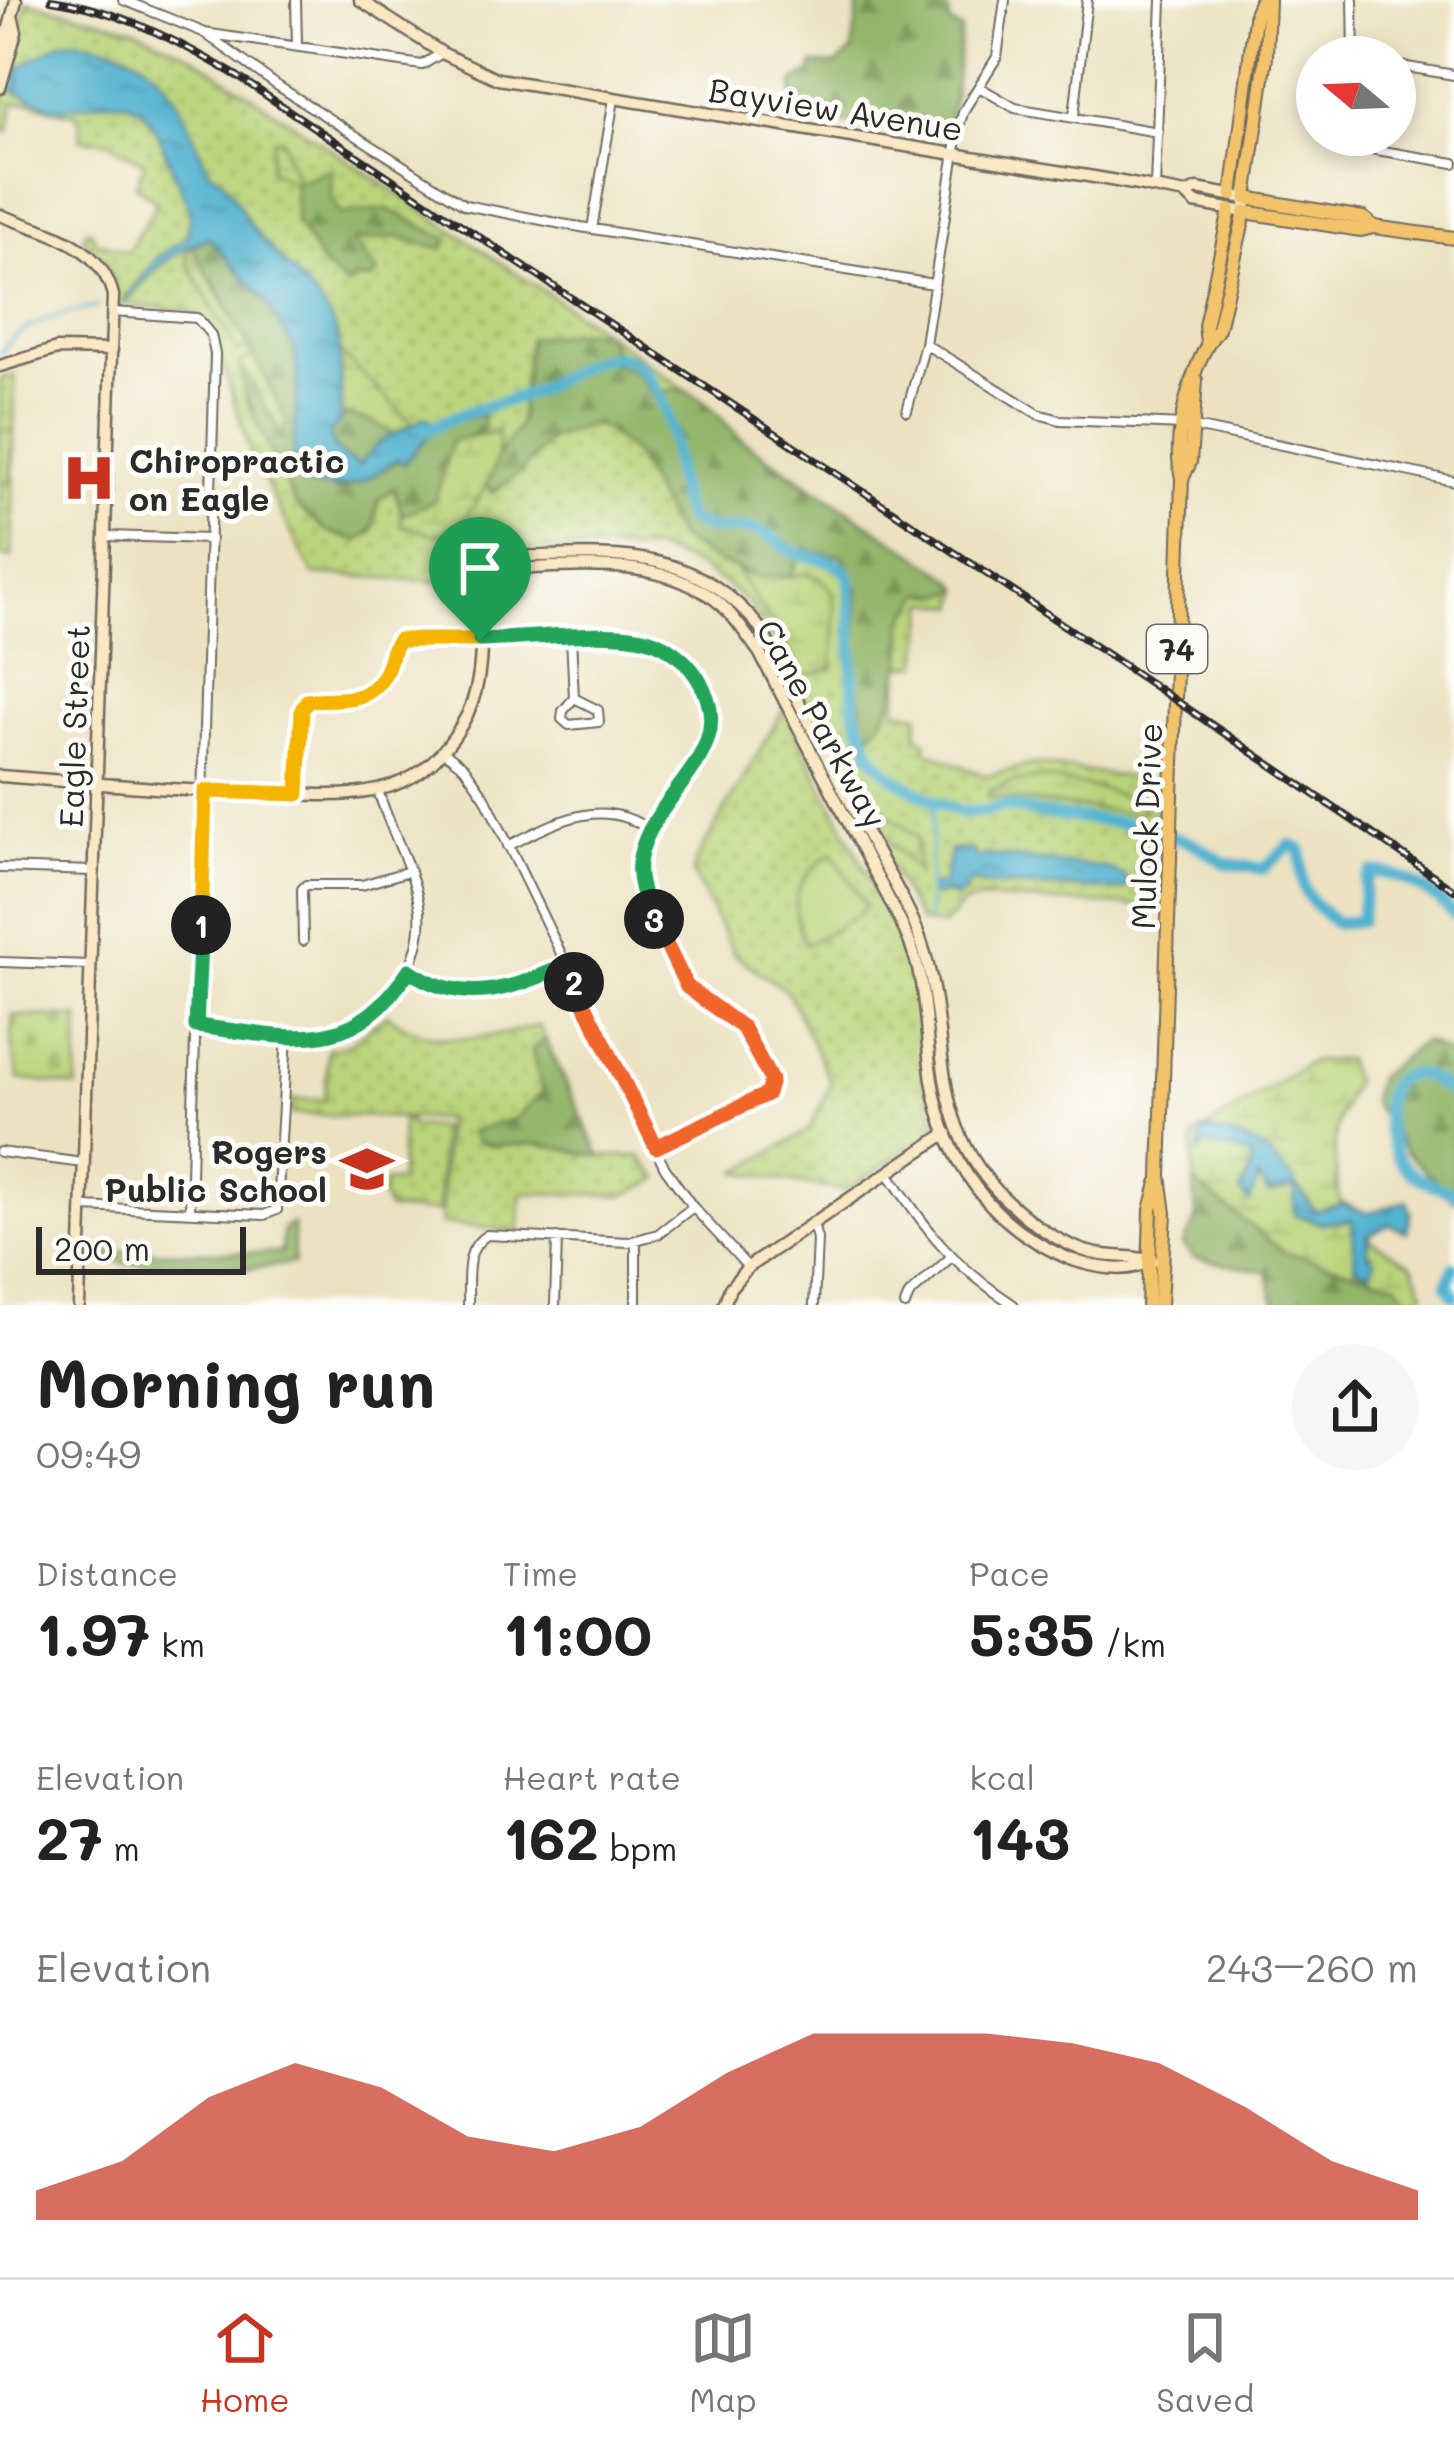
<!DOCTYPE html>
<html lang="en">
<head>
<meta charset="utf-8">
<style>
	:root { --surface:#fff; --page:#f6f6f6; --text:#222; --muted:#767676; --line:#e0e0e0; --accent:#c8321e }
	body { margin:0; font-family:Mali,sans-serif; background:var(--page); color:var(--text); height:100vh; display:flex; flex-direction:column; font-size:45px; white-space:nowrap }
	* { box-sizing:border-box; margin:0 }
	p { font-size:39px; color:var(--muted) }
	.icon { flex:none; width:66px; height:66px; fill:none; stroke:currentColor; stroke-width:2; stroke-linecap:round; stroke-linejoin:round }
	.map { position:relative; height:1305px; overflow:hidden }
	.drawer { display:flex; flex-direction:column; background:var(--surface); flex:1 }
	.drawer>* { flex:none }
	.needle { width:78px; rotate:289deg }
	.controls { position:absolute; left:1296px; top:36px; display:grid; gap:24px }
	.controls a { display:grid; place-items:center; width:120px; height:120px; border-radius:50%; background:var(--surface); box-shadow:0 6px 18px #0003; font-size:60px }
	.scale { position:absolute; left:36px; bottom:30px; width:210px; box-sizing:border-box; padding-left:12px; border:6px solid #2b2b2b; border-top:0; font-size:33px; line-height:42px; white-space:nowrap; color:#2b2b2b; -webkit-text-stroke:9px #fdfcf7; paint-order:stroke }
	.pin { position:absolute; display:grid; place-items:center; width:102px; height:102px; color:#fff; margin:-123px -51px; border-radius:50% 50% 50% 0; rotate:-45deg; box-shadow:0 0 12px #0007 }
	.pin .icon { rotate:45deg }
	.km { position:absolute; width:60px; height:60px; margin:-30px; border-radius:50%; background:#222; color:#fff; font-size:33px; line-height:60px; text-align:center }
	.round { display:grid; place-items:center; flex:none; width:126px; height:126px; border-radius:63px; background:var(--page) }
	.head { display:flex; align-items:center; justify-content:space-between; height:204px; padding:0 36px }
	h1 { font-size:66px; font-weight:700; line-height:90px }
	.figures { display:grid; grid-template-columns:repeat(3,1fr); gap:18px; height:204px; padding:12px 36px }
	.figures div { display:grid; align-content:center }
	.figures b { font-size:60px; font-weight:700 }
	.figures small { font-size:33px; font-weight:400 }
	.figures p { font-size:33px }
	.chart { height:336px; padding:24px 36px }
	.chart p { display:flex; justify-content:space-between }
	.chart svg { width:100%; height:216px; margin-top:12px; fill:var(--accent); opacity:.7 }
	.tabs { display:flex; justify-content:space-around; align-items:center; height:168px; border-top:3px solid var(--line); background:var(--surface); font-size:33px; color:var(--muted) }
	.tabs a { display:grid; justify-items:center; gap:6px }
	.tabs .active { color:var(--accent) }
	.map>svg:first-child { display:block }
	.grass { fill:url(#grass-dots); stroke:#728052; stroke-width:3 }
	.forest { fill:url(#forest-firs); stroke:#5f704a; stroke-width:3 }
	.wetland { fill:url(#wetland-marsh); stroke:#728052; stroke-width:3 }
	.cemetery { fill:url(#cemetery-stones); stroke:#728052; stroke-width:3 }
	.pitch { fill:#bad47a; stroke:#728052; stroke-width:3 }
	.water { fill:url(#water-ripples); stroke:#3e6e7e; stroke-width:3 }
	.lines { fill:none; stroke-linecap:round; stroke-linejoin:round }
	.stream { stroke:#51b2d0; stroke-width:3 }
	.river { stroke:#51b2d0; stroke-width:12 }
	.street-casing { stroke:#6f6b60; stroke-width:12 }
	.secondary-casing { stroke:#6f6b60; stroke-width:15 }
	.primary-casing { stroke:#6f6b60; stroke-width:16 }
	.street { stroke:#fff; stroke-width:8 }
	.secondary { stroke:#fae7c3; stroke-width:10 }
	.primary { stroke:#f2c36a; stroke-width:12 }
	.rail-casing { stroke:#2b2b2b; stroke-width:8 }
	.rail { stroke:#fdfcf7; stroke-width:3; stroke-dasharray:9; stroke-linecap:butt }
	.split-1-casing { stroke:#fff; stroke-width:24 }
	.split-2-casing { stroke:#fff; stroke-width:24 }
	.split-3-casing { stroke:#fff; stroke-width:24 }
	.split-4-casing { stroke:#fff; stroke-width:24 }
	.split-1 { stroke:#f5b400; stroke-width:15 }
	.split-2 { stroke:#22a559; stroke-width:15 }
	.split-3 { stroke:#f0652b; stroke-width:15 }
	.split-4 { stroke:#22a559; stroke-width:15 }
	.labels { text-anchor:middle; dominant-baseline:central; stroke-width:10; stroke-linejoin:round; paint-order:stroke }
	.shield { fill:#fdfcf7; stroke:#6a6a68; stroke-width:3 }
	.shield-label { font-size:30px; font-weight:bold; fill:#2b2b2b }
	.street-label { font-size:33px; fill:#2b2b2b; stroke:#fdfcf7 }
	.poi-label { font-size:33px; font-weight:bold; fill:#2b2b2b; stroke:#fdfcf7; text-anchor:start }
</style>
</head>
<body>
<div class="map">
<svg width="1454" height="1305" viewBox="0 0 1454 1305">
	<defs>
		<pattern id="grass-dots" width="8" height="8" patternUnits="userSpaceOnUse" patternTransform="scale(3)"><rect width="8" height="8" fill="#bad47a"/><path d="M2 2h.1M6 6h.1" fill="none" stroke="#a0b66a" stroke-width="1.8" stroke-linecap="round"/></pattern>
		<pattern id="forest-firs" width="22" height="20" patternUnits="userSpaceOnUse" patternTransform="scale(3)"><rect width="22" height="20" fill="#93b66a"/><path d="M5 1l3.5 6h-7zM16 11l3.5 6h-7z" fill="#789457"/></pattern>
		<pattern id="wetland-marsh" width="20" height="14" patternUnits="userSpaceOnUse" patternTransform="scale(3)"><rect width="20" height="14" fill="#bad47a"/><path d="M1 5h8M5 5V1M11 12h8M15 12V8" fill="none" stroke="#a0b66a"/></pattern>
		<pattern id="cemetery-stones" width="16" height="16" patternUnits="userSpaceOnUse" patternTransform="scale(3)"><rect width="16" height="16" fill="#bad47a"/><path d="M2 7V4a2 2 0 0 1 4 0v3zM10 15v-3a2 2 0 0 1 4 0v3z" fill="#a0b66a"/></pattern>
		<pattern id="water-ripples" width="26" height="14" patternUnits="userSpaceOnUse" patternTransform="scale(3)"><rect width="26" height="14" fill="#51b2d0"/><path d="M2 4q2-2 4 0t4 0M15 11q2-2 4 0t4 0" fill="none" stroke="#4391a9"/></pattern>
	</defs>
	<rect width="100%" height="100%" fill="#fdfcf7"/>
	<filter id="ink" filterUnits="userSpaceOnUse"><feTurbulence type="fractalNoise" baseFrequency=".00833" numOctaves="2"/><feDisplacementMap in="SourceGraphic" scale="24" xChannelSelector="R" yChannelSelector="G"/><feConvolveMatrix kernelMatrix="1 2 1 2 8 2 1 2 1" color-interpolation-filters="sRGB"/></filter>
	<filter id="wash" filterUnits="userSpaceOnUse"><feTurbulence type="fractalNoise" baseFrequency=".004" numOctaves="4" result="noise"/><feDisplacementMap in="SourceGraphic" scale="48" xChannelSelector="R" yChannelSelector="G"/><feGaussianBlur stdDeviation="2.7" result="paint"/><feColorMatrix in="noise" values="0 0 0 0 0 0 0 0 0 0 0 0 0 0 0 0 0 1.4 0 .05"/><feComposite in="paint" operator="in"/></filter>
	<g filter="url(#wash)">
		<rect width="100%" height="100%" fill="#ece2c1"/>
		<path class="grass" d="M27 1 133 28 192 56 606 333 711 408 732 433 954 580 961 589 957 606 928 602 919 664 901 666 896 710 919 714 917 736 927 742 925 750 985 776 1034 764 1155 781 1148 906 984 899 963 904 943 926 919 922 775 643 749 604 725 584 691 563 656 550 488 549 476 553 466 583 313 574 252 457 210 325 190 311 119 304 109 266 83 238 86 229 93 232 94 240 128 252 157 203 136 185 145 163 107 141 81 139 79 116 29 102 13 104 8 132 0 131V113Z
			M15 375 12 557 0 556V379Z
			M784 709 905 948 918 997 924 1080 938 1128 845 1191 738 1172 809 1130 831 1083 788 992 734 954 693 874 696 860Z
			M388 1014C431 1052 488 1037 539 1026L600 1156H640L659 1179 625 1195 522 1193 519 1231 441 1224 445 1119 292 1114 291 1100H325L328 1050 348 1045Z
			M402 1120H409L410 1126 441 1127 438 1212 388 1210 382 1196 385 1182H400Z"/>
		<path class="forest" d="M859 0H941L950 15 949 22 961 31 954 96 946 133 890 124 834 123 820 119 807 102 792 93 794 81 812 72 814 64 836 65 852 52Z
			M332 169 331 196 340 214 388 209 449 240 442 249 399 237 352 241 378 273 372 279 354 280 347 286 325 268 296 223 294 183Z
			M208 237C238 270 278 306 294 348 306 380 295 427 293 460L336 491C368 479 420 454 438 424L483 415V433L467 436 446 464 435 501 402 515 394 488 378 500 373 531 357 541 326 531 295 504 246 399 240 364 281 434 287 422 217 286 199 264 192 247Z
			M585 331 606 333 614 351 611 362 637 372 654 397C666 390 674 386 688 392 714 403 728 431 751 447 817 494 887 534 954 580L961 589 942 595 924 592 904 621 903 660 892 701 881 723 865 740 855 667 859 592 843 556 803 550 790 577H759L717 562 678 538 633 453 596 423 551 438 520 473 492 493 483 477 519 425 529 338Z
			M345 415 374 422 395 434 380 442 359 465C345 458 331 450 330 433Z
			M545 1039 600 1156 535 1144 491 1146 477 1142 470 1132 516 1118 542 1092 532 1050Z
			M1423 1041 1454 1056V1200L1406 1152 1371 1101 1377 1078Z
			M1194 1182 1284 1252 1397 1283 1411 1305H1276L1267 1272 1194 1258 1183 1244 1196 1221Z
			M293 1224 294 1263 250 1269 203 1263 127 1264 103 1257 104 1251 281 1253 283 1229Z"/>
		<path class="wetland" d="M274 139 283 141 296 179 292 183 269 169Z
			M192 247 248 346 238 352 189 266 187 250Z
			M337 349 414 425 395 434 374 422 345 415 340 421Z
			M250 357 256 359 287 422 282 435 240 364Z
			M497 431C505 466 474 507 453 533L433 534 401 525 402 515 435 501 452 441Z
			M738 573C754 576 771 578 787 577 794 577 800 573 807 574 849 579 832 641 832 669L806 675Z
			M1042 778C1073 785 1120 788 1145 809L1138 814 988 797 989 791 1013 782Z
			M864 785 890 815 917 837V873C899 844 859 823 864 785Z
			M1346 1059 1354 1082C1329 1127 1333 1151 1340 1201L1362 1211 1371 1240 1413 1265 1424 1292 1413 1305 1396 1282 1284 1252 1194 1182 1193 1137 1310 1062Z"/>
		<path class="cemetery" d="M13 1015 79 1018 77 1087 19 1079 11 1043Z"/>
		<path class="pitch" d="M0 430 13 431 10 482 0 481Z
			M832 853 865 905 861 913 806 945C786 903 795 879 832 853Z"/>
		<path class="water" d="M73 40C168 50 174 94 209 171 228 176 239 210 252 227 272 254 324 300 335 328 343 349 341 397 340 421L330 433C331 449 344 459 359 465L380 442 425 417 438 424 404 463 397 459C366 483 347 493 308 485L293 460 298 377 294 349 267 303 209 238C171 251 154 271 127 300L124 299 159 256 187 237 190 211 156 130 141 108 126 102 107 101 59 109 5 88 7 74 18 67V90L20 67 62 42Z
			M951 850H972L976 857 987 855 1105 868 1125 876 1128 886 1121 890 983 885 971 881 959 897 953 898 948 893 930 897V888L943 883Z
			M1202 1130C1265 1138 1281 1162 1315 1211L1343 1204 1367 1213 1407 1201 1411 1212 1407 1232 1389 1224 1368 1235V1254L1375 1259 1371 1272 1355 1267 1352 1220 1319 1223 1294 1214 1295 1187 1269 1194 1258 1178 1250 1202 1240 1192 1251 1169V1155L1206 1145 1199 1153Z"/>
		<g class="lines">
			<path class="stream" d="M0 354C21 321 62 314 97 307
				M928 922C927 881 933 842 934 801"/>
			<path class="river" d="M425 432C454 413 488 407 520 397 576 378 626 312 663 404 679 442 669 484 689 520 719 538 728 525 756 530 771 533 784 548 799 554 821 561 834 556 850 577L854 709 872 755 893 777 934 801 961 812H980L1006 806 1041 814 1134 824 1193 843 1225 863 1263 869 1290 845 1301 850C1302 895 1301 892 1335 923L1360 921 1366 881 1372 872C1400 872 1436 894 1454 915
				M1454 1093C1441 1089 1429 1073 1413 1074 1369 1076 1386 1147 1405 1167 1418 1181 1437 1186 1454 1193
				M1454 1267 1447 1284 1454 1296"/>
		</g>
	</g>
	<g filter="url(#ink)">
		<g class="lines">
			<g class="street-casing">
				<path id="street" d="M123 0 203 32 278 86 465 205 562 224 933 284
					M296 0 297 45
					M1353 0 1354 57
					M204 33 422 65 442 53
					M1395 65 1454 75
					M979 87 1015 108 1158 132
					M1074 116 1087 0
					M1341 135 1346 142 1359 147 1454 163
					M1155 188 1162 0
					M592 229 614 99
					M113 312 197 318 211 335 215 354 190 1211
					M925 344 1038 414 1060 420 1185 425 1454 481
					M907 411 925 344 959 126 964 110 997 57 1005 0
					M106 536 211 539
					M571 637 574 698 563 711 562 719 569 725 599 722 598 710 574 698
					M443 751 464 767 485 797 665 1168 693 1207 748 1267
					M298 794 302 710 307 701C337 695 366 707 384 675 391 663 391 650 399 640L630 636C675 641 718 684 712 731 695 774 653 808 641 852 633 882 670 968 691 990 721 1022 767 1034 771 1087L763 1097 656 1147
					M508 846C556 822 601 795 651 831
					M0 868 93 871
					M303 941 302 889 306 885H362L409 871
					M0 962 90 965
					M409 970C467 1008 507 992 566 965
					M196 1026C273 1034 348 1058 400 984 415 962 424 931 419 904 412 865 389 829 378 790
					M0 1152 83 1163
					M888 1173C930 1234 951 1264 1014 1305
					M83 1207 264 1215 277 1210 287 1035
					M813 1224 817 1239 814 1305
					M636 1240V1305
					M468 1305C469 1280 463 1249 487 1235L629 1242 658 1234 693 1207
					M555 1305 557 1238
					M905 1305 909 1295 950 1258"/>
			</g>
			<g class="secondary-casing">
				<path id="secondary" d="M360 0 442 53 498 79 1100 178 1186 194 1195 203 1245 212 1246 198 1197 189 1186 194
					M6 60 3 52 16 0
					M0 88 16 32 13 19
					M0 215C45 233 99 241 113 295L79 1305
					M0 366 57 349 112 350
					M494 563 501 569C571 568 648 555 710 596 731 610 744 632 759 652 793 717 827 782 861 847 876 876 894 906 907 936 928 983 924 1031 932 1080 945 1162 992 1227 1070 1259 1092 1267 1129 1275 1149 1261
					M0 776C89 783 178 791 267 793 313 794 361 801 404 781 431 769 454 741 467 715 487 674 480 624 479 579L486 565 502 557C604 556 690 540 761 629 797 699 834 770 870 840 887 872 908 904 920 938 953 1032 924 1115 1000 1194 1025 1218 1050 1238 1082 1250 1105 1259 1131 1254 1153 1261
					M724 1305 730 1288 748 1267 947 1133"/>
			</g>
			<g class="primary-casing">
				<path id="primary" d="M1268 0 1266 57 1246 198 1363 218 1374 227
					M1232 195 1256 11 1261 0
					M1207 342 1205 326 1230 210
					M1183 477 1190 462 1196 380
					M1148 1305 1151 1210 1158 1183
					M1160 1305 1165 1213 1160 1176 1182 478C1171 437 1192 362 1218 329L1245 212 1361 230 1374 227 1454 238"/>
			</g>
			<use href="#street" class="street"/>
			<use href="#secondary" class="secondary"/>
			<use href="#primary" class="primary"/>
			<g class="rail-casing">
				<path id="rail" d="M51 0C120 10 178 41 237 76 643 347 1052 613 1454 890"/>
			</g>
			<use href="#rail" class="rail"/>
		</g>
	</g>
	<g class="lines" filter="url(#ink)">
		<g class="split-1-casing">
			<path id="split-1" d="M201 925 205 791 298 794 302 710 307 701C337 696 366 707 384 675 391 663 390 650 399 640H480"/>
		</g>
		<g class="split-2-casing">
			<path id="split-2" d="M201 925 196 1026C288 1036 351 1061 409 970 462 1007 511 990 566 965L574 982"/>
		</g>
		<g class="split-3-casing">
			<path id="split-3" d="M574 982 656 1147 767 1094 771 1080 743 1028 687 987 654 919"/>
		</g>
		<g class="split-4-casing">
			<path id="split-4" d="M480 640C525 639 595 630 637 637 662 641 683 656 697 677 745 751 654 790 640 857 635 880 644 899 654 919"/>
		</g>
		<use href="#split-1" class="split-1"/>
		<use href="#split-2" class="split-2"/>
		<use href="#split-3" class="split-3"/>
		<use href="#split-4" class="split-4"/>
	</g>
	<defs>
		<g id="hospital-bare" transform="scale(4.14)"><path d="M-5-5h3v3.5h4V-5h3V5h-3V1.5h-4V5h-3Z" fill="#c8321e" stroke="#fdfcf7" stroke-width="2.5" paint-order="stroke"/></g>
		<g id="school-bare" transform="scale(4.14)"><path d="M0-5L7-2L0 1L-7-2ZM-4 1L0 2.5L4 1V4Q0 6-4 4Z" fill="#c8321e" stroke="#fdfcf7" stroke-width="2.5" paint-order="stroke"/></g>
	</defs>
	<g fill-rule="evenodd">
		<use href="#hospital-bare" x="89" y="478"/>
		<use href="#school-bare" x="367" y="1169"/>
	</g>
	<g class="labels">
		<rect class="shield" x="1147" y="625" width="60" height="48" rx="9"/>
		<g class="shield-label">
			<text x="1177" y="649">74</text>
		</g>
		<g class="street-label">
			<text transform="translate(836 108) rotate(9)">Bayview Avenue</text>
			<text transform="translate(823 723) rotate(61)">Cane Parkway</text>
			<text transform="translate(73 726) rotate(-88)">Eagle Street</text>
			<text transform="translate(1145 826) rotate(-88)">Mulock Drive</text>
		</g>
		<g class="poi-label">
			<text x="129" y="459">Chiropractic<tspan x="129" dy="38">on Eagle</tspan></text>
			<text x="327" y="1150" text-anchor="end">Rogers<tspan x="327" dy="38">Public School</tspan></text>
		</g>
	</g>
</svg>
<div class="controls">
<a><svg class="needle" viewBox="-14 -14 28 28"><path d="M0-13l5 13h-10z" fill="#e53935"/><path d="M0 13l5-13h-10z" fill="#767676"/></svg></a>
</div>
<div class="scale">200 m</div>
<div class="pin" style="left:480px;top:640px;background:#1e9e55"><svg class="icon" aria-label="arrive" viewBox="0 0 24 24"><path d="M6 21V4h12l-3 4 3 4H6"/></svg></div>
<b class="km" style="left:201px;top:925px">1</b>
<b class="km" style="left:574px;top:982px">2</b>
<b class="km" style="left:654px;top:919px">3</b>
</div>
<section class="drawer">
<div class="head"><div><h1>Morning run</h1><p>09:49</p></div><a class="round"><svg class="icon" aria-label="share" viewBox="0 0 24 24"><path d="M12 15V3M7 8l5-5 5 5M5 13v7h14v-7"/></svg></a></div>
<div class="figures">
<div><p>Distance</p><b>1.97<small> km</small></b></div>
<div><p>Time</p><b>11:00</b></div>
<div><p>Pace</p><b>5:35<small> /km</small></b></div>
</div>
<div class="figures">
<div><p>Elevation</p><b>27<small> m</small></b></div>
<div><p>Heart rate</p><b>162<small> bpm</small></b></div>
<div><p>kcal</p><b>143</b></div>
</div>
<div class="chart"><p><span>Elevation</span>243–260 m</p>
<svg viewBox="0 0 160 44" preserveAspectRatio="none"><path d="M0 44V38L10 32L20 19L30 12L40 17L50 27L60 30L70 25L80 14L90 6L100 6L110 6L120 8L130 12L140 21L150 32L160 38V44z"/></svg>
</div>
</section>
<nav class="tabs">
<a class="active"><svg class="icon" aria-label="home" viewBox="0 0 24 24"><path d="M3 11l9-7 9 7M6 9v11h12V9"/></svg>Home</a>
<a><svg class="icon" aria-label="map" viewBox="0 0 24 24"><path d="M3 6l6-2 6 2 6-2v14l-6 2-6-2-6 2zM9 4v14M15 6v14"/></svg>Map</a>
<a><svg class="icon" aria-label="saved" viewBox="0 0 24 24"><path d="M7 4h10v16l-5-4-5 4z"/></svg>Saved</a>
</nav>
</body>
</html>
